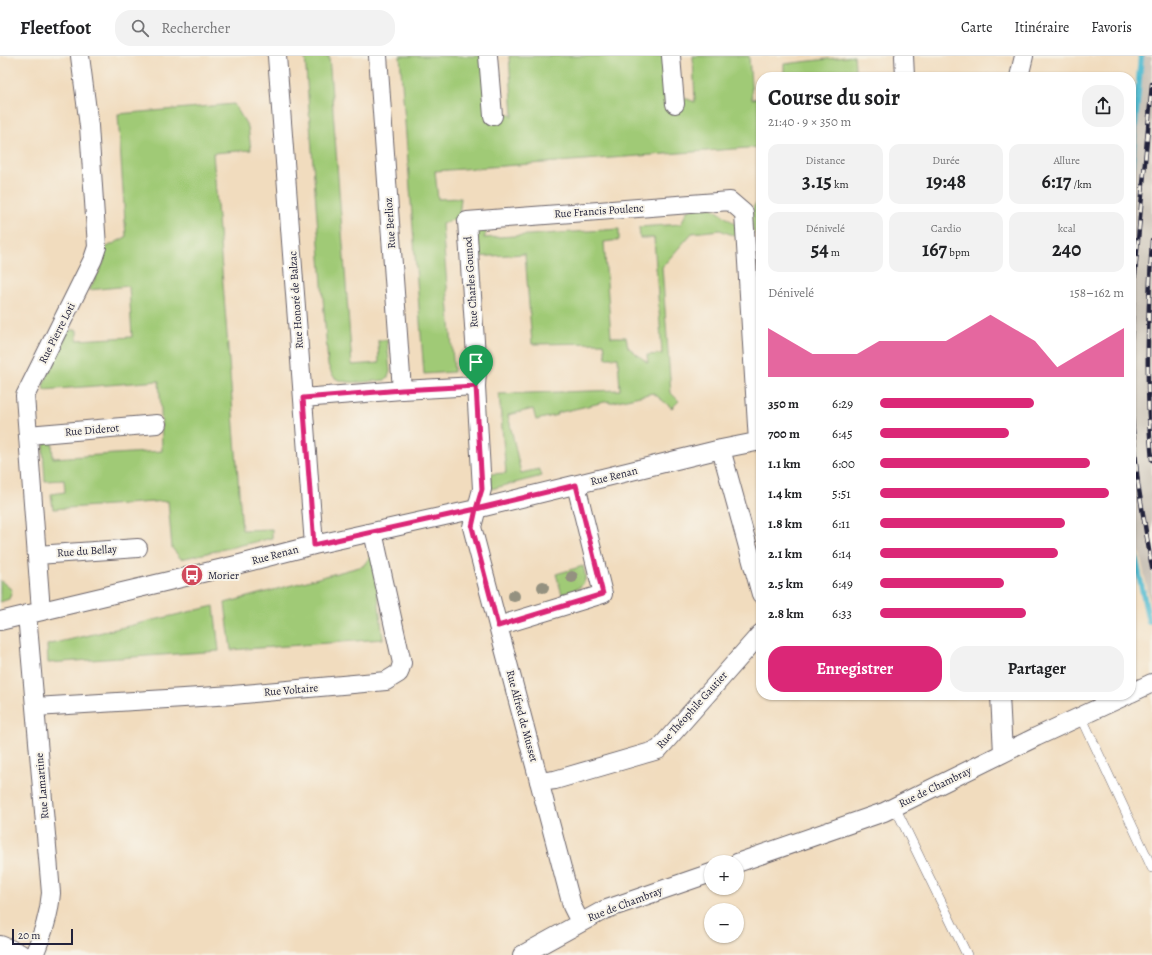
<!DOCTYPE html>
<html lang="fr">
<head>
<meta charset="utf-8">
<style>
	:root { --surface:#fff; --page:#f2f2f2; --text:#202124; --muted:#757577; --line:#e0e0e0; --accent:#db2777 }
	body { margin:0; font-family:Alegreya,serif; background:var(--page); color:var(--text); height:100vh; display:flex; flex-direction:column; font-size:15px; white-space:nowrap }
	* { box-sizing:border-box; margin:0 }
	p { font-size:13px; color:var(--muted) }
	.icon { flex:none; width:22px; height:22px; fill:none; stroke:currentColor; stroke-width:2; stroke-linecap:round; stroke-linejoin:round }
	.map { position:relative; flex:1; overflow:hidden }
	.side { position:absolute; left:756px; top:16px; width:380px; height:628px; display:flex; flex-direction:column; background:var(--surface); border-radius:16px; box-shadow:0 1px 3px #0004 }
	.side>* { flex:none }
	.fabs { position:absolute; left:704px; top:799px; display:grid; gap:8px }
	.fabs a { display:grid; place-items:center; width:40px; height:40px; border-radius:50%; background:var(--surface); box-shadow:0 1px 3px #0004; font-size:20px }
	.scale { position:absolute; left:12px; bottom:10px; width:61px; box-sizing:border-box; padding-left:4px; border:2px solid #22223b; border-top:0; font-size:11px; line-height:14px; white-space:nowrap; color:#22223b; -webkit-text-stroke:3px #f7f3e8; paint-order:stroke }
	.pin { position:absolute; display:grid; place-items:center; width:34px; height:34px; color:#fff; margin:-41px -17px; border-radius:50% 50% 50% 0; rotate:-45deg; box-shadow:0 0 4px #0007 }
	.pin .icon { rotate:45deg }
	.round { display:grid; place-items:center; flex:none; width:42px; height:42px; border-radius:16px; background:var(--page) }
	.headline { display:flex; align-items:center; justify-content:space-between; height:68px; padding:0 12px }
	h1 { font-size:22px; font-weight:600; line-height:30px }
	.metrics { display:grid; grid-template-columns:repeat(3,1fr); gap:6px; height:68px; padding:4px 12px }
	.metrics div { display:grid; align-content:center; border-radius:10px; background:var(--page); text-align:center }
	.metrics b { font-size:20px; font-weight:600 }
	.metrics small { font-size:11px; font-weight:400 }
	.metrics p { font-size:11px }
	.chart { height:112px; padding:8px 12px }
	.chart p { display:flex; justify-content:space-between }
	.chart svg { width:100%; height:72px; margin-top:4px; fill:var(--accent); opacity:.7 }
	.primary-button { display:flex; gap:8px; margin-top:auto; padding:8px 12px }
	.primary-button a { flex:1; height:46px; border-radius:16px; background:var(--accent); color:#fff; font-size:16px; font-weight:600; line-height:46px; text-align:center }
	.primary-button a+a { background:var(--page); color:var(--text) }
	ul { padding:0 12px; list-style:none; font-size:13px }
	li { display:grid; grid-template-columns:64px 48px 1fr; align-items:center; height:30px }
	li i { height:10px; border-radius:5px; background:var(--accent) }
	header { display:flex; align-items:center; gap:24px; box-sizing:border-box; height:56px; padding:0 20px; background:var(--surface); border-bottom:1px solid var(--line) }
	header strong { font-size:19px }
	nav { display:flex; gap:22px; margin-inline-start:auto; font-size:14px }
	.search { width:280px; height:36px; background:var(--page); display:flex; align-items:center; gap:10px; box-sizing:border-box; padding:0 14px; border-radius:16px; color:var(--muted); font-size:15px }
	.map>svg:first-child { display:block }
	.industrial { fill:#cac3b8 }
	.green { fill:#a0ca76; stroke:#617658 }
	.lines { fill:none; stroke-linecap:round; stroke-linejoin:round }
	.stream { stroke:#53bcd1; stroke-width:6 }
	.service-casing { stroke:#6a6369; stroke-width:10 }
	.minor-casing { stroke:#6a6369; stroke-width:20 }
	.tertiary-casing { stroke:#6a6369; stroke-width:24 }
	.service { stroke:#fff; stroke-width:9 }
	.minor { stroke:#fff; stroke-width:18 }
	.tertiary { stroke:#fff; stroke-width:22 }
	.rail-casing { stroke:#22223b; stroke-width:4.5 }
	.rail { stroke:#f7f3e8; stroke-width:3; stroke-dasharray:9; stroke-linecap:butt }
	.tree { fill:#949180 }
	.route-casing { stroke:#fff; stroke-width:8 }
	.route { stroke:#db2777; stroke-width:5 }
	.labels { text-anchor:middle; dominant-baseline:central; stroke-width:4; stroke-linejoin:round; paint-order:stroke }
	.street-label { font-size:11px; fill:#22223b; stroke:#f7f3e8 }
	.poi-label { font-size:11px; fill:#22223b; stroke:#f7f3e8; text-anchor:start }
</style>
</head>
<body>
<header>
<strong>Fleetfoot</strong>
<div class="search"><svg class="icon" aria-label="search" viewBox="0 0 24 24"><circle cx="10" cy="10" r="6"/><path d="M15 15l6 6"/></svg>Rechercher</div>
<nav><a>Carte</a><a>Itinéraire</a><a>Favoris</a></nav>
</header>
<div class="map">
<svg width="1152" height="899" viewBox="0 0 1152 899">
	<rect width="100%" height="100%" fill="#f7f3e8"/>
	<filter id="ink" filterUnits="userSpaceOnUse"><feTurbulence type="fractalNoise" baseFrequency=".025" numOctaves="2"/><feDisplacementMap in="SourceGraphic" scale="8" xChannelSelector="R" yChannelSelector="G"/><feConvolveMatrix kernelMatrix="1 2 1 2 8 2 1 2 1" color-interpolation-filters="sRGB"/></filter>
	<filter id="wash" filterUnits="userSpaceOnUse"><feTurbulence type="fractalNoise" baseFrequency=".012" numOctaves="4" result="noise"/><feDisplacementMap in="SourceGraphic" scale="16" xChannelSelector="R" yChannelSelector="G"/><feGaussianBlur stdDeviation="0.9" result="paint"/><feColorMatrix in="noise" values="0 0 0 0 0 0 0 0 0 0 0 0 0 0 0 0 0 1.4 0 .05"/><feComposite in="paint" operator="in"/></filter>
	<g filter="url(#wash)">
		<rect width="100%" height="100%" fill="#f1dcbe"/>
		<path class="industrial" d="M1143 0H1152V556L1131 455V138Z"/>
		<path class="green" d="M305 0H329L352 309 379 307 378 284H387L390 316 388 321 385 324C373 325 343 330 334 321 331 318 330 313 328 309Z
			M400 0H483L498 55 513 60 509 0H665L679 40 695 46 693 0H749L752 43 761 42V91L435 115 438 143 461 142 459 161 442 168 454 316 424 318Z
			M854 0 856 21H779V18L784 17V8Z
			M234 48 248 71 251 94 213 97 242 474 272 473V482L181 503 172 492 168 445 53 453 51 438 65 436 64 424 45 425 43 394 45 387 52 385 53 402 162 395 161 354 159 325 44 334 43 329 69 274H77V284L132 281 129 230 89 234 104 206 103 193 126 181 118 58Z
			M758 146H761V172L753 177C752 167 748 153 758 146Z
			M711 151 737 169V181L720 174 692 177 662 211 671 337 679 345 672 352 653 337 609 347V345L557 357V359L536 364 533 353 508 359 521 417 539 413 542 420 491 433 490 418 506 417 499 338 620 334 618 302H606L604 287 532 288 525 198 474 201 472 180 482 169 490 168 484 182 619 173V184L604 186 611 281H626L628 291 648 307 647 299 662 298 654 182H640L639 171 681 168 688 153Z
			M373 497 383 583 231 594 225 547 363 510Z
			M583 510C590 531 579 532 562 538L556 518Z
			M0 524 12 534 9 543 0 546Z
			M214 550 219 595 48 607 47 589Z"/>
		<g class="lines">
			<path class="stream" d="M1131 117 1141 0
				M1131 480 1149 566"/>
		</g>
	</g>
	<g filter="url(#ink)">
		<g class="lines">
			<g class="service-casing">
				<path id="service" d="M1081 660 1152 812
					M895 751 967 899"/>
			</g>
			<g class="minor-casing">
				<path id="minor" d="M277 0 314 489
					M378 0 402 334
					M488 0 493 60
					M671 0 675 48
					M904 0 905 21
					M1019 21 1024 0
					M303 342 402 334 476 330
					M28 379 157 368
					M721 393 761 538
					M37 499 138 492
					M41 555 25 340 93 203 97 191 89 70 80 0
					M27 558 51 837C49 861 43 877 34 899
					M0 565 236 509 314 489 476 453 721 393 761 385
					M498 570 603 538 576 429
					M1131 637 1152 627
					M1000 639 1003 697
					M35 651 233 639 386 625 399 617 402 607 373 476
					M539 726 555 724 658 694 761 577
					M737 807 884 756 1036 681 1127 639
					M580 866 572 850 472 471 482 433 476 330 477 315 467 165 730 145 744 157 758 386
					M522 899 604 854 711 817"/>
			</g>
			<g class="tertiary-casing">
				<path id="tertiary" d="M0 891 19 899"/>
			</g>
			<use href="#service" class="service"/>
			<use href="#minor" class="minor"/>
			<use href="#tertiary" class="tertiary"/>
			<g class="rail-casing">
				<path id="rail" d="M1152 184C1148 257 1145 331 1152 404
					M1131 282 1134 228 1152 28
					M1131 353 1138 428 1152 512"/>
			</g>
			<use href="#rail" class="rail"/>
		</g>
		<g class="tree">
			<circle cx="572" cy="521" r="6"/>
			<circle cx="543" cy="531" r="6"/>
			<circle cx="514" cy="540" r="6"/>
		</g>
	</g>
	<g class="lines" filter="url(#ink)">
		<g class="route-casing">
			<path id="route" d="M476 330 402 334 303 342 314 489 476 453 472 471 498 570 603 538 576 429 476 453 482 433 476 330"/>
		</g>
		<use href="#route" class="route"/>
	</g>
	<defs>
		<g id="bus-disc" transform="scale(1.15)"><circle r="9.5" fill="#d1495b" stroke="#f7f3e8"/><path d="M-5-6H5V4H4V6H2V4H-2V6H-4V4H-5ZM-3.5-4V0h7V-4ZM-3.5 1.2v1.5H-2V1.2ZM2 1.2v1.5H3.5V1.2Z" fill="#fff"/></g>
	</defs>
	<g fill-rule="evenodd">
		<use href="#bus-disc" x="192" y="519"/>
	</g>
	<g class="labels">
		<g class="street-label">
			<text transform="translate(599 155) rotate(-4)">Rue Francis Poulenc</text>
			<text transform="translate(390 167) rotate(-94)">Rue Berlioz</text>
			<text transform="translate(471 226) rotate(-94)">Rue Charles Gounod</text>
			<text transform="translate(296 244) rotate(-94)">Rue Honoré de Balzac</text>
			<text transform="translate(57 277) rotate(-63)">Rue Pierre Loti</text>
			<text transform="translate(92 374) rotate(-5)">Rue Diderot</text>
			<text transform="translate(614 420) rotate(-14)">Rue Renan</text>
			<text transform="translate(87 495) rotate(-4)">Rue du Bellay</text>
			<text transform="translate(275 499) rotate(-15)">Rue Renan</text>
			<text transform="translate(291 634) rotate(-5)">Rue Voltaire</text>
			<text transform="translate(692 654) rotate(-48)">Rue Théophile Gautier</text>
			<text transform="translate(522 660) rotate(75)">Rue Alfred de Musset</text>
			<text transform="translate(42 730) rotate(-95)">Rue Lamartine</text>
			<text transform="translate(935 731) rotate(-26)">Rue de Chambray</text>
			<text transform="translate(625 848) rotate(-21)">Rue de Chambray</text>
		</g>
		<g class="poi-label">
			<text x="208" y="519">Morier</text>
		</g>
	</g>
</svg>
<div class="fabs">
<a>+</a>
<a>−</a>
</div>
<div class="scale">20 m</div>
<div class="pin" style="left:476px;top:330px;background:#1e9e55"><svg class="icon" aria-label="arrive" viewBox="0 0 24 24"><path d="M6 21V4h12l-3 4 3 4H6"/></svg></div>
<section class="side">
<div class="headline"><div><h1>Course du soir</h1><p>21:40 · 9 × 350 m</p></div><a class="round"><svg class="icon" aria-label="share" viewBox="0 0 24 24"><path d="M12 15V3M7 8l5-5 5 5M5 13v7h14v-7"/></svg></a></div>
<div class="metrics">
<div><p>Distance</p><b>3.15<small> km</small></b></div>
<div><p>Durée</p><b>19:48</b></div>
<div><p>Allure</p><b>6:17<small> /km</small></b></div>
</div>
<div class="metrics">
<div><p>Dénivelé</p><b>54<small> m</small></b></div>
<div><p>Cardio</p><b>167<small> bpm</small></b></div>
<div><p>kcal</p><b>240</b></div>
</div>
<div class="chart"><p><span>Dénivelé</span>158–162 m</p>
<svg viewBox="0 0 160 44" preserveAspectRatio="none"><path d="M0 44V14L10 22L20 30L30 30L40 30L50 22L60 22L70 22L80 22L90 14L100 6L110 14L120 22L130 38L140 30L150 22L160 14V44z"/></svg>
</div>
<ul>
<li><b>350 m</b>6:29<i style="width:63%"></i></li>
<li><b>700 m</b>6:45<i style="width:53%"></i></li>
<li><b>1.1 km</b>6:00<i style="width:86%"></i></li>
<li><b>1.4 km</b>5:51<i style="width:94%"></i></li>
<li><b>1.8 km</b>6:11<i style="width:76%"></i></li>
<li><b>2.1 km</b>6:14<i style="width:73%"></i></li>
<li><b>2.5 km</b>6:49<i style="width:51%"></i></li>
<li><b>2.8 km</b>6:33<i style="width:60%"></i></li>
</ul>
<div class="primary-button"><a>Enregistrer</a><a>Partager</a></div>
</section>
</div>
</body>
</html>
